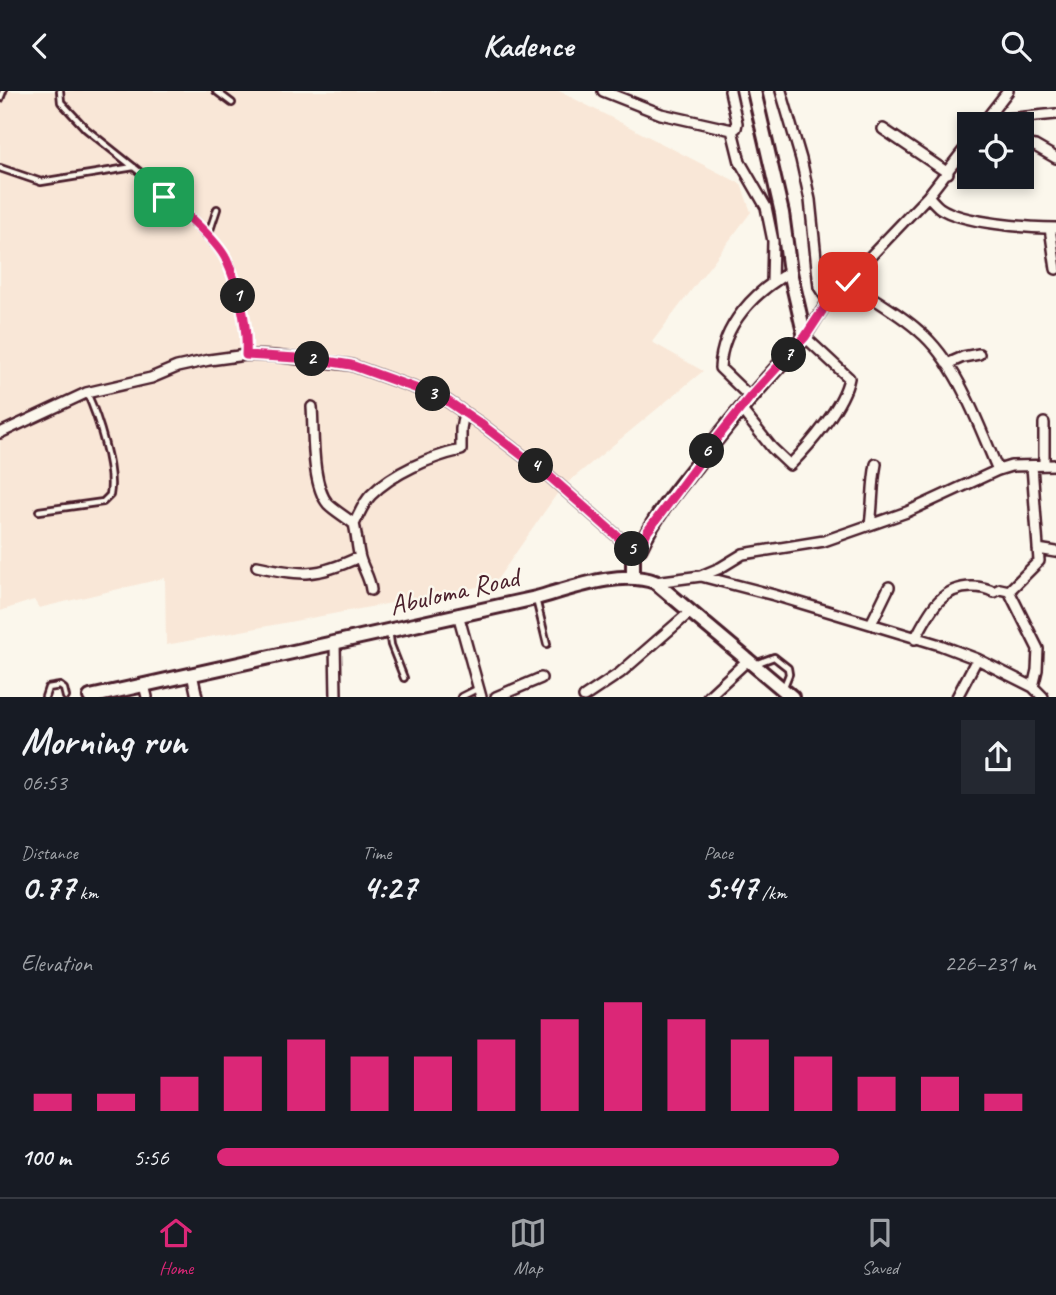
<!DOCTYPE html>
<html lang="en">
<head>
<meta charset="utf-8">
<style>
	:root { --surface:#171b24; --page:#242831; --text:#f1f3f6; --muted:#9ea1a6; --line:#363941; --accent:#db2777 }
	body { margin:0; font-family:Caveat,sans-serif; background:var(--page); color:var(--text); height:100vh; display:flex; flex-direction:column; font-size:26px; white-space:nowrap }
	* { box-sizing:border-box; margin:0 }
	p { font-size:23px; color:var(--muted) }
	.icon { flex:none; width:38px; height:38px; fill:none; stroke:currentColor; stroke-width:2; stroke-linecap:round; stroke-linejoin:round }
	.map { position:relative; height:606px; overflow:hidden }
	.sheet { display:flex; flex-direction:column; background:var(--surface); flex:1 }
	.sheet>* { flex:none }
	.buttons { position:absolute; left:957px; top:21px; display:grid; gap:14px }
	.buttons a { display:grid; place-items:center; width:77px; height:77px; border-radius:0px; background:var(--surface); box-shadow:0 4px 10px #0003; font-size:35px }
	.pin { position:absolute; display:grid; place-items:center; width:60px; height:60px; color:#fff; margin:-30px; border-radius:14px; box-shadow:0 4px 10px #0006 }
	.km { position:absolute; width:35px; height:35px; margin:-18px; border-radius:50%; background:#222; color:#fff; font-size:19px; line-height:35px; text-align:center }
	.round { display:grid; place-items:center; flex:none; width:74px; height:74px; border-radius:0px; background:var(--page) }
	.summary { display:flex; align-items:center; justify-content:space-between; height:119px; padding:0 21px }
	h1 { font-size:38px; font-weight:700; line-height:52px }
	.metrics { display:grid; grid-template-columns:repeat(3,1fr); gap:10px; height:119px; padding:7px 21px }
	.metrics div { display:grid; align-content:center }
	.metrics b { font-size:35px; font-weight:700 }
	.metrics small { font-size:19px; font-weight:400 }
	.metrics p { font-size:19px }
	.chart { height:196px; padding:14px 21px }
	.chart p { display:flex; justify-content:space-between }
	.chart svg { width:100%; height:126px; margin-top:7px; stroke:var(--accent); stroke-width:6 }
	ul { padding:0 21px; list-style:none; font-size:23px }
	li { display:grid; grid-template-columns:112px 84px 1fr; align-items:center; height:52px }
	li i { height:18px; border-radius:9px; background:var(--accent) }
	header { display:flex; justify-content:space-between; align-items:center; height:91px; padding:0 21px; background:var(--surface); font-size:32px; font-weight:700 }
	.menu { display:flex; justify-content:space-around; align-items:center; height:98px; border-top:2px solid var(--line); background:var(--surface); font-size:19px; color:var(--muted) }
	.menu a { display:grid; justify-items:center; gap:4px }
	.menu .on { color:var(--accent) }
	.map>svg:first-child { display:block }
	.built { fill:#f9e7d7 }
	.lines { fill:none; stroke-linecap:round; stroke-linejoin:round }
	.lane-casing { stroke:#4a1f2b; stroke-width:10 }
	.street-casing { stroke:#4a1f2b; stroke-width:14 }
	.secondary-casing { stroke:#4a1f2b; stroke-width:18 }
	.lane { stroke:#fbf7ec; stroke-width:4.5 }
	.street { stroke:#fbf7ec; stroke-width:9 }
	.secondary { stroke:#fbf7ec; stroke-width:12 }
	.route-casing { stroke:#fff; stroke-width:14 }
	.route { stroke:#db2777; stroke-width:9 }
	.labels { text-anchor:middle; dominant-baseline:central; stroke-width:5; stroke-linejoin:round; paint-order:stroke }
	.street-label { font-size:28px; fill:#4a1f2b; stroke:#fbf7ec }
</style>
</head>
<body>
<header><svg class="icon" aria-label="back" viewBox="0 0 24 24"><path d="M15 5l-7 7 7 7"/></svg>Kadence<svg class="icon" aria-label="search" viewBox="0 0 24 24"><circle cx="10" cy="10" r="6"/><path d="M15 15l6 6"/></svg></header>
<div class="map">
<svg width="1056" height="606" viewBox="0 0 1056 606">
	<rect width="100%" height="100%" fill="#fbf7ec"/>
	<filter id="ink" filterUnits="userSpaceOnUse"><feTurbulence type="fractalNoise" baseFrequency=".0143" numOctaves="2"/><feDisplacementMap in="SourceGraphic" scale="14" xChannelSelector="R" yChannelSelector="G"/><feConvolveMatrix kernelMatrix="1 2 1 2 8 2 1 2 1" color-interpolation-filters="sRGB"/></filter>
	<g filter="url(#ink)">
		<path class="built" d="M0 0H559L741 93 751 121 652 251 703 280 561 397 494 493 166 554 165 487 39 517 34 509 0 520Z"/>
		<g class="lines">
			<g class="lane-casing">
				<path id="lane" d="M60 0 61 11 86 38 156 94C166 108 179 116 191 128 202 139 214 151 223 164 237 182 248 241 246 263
					M216 0 232 12
					M0 8 3 0
					M0 77 41 91 134 76
					M208 145 217 118
					M39 420 103 411 110 404C115 378 98 326 87 302
					M536 508 547 553
					M389 540 391 554 404 587
					M755 573 774 566 788 577 789 583 783 598
					M45 606 48 597 60 595 64 598 66 606
					M461 606 477 598"/>
			</g>
			<g class="street-casing">
				<path id="street" d="M603 0 661 23 732 39 736 37 737 32 730 0
					M781 0 801 68 810 109 819 196 828 210
					M984 30 1056 23
					M983 32 1008 0
					M883 38 948 82
					M732 39 740 71 766 116 773 150 772 191
					M1022 53 1035 55 1056 67
					M928 105C932 109 936 114 940 117 962 132 1029 137 1056 137
					M1050 137 1056 178
					M848 191C871 207 898 221 919 240 958 273 978 333 998 379
					M947 273 963 266 979 263
					M750 306 720 277C722 234 755 200 790 181
					M312 316C314 342 311 393 328 413 335 420 346 426 354 433
					M740 317 772 357 790 374C810 354 844 314 849 287L805 246 828 210 928 105 970 51
					M1044 332V374
					M0 342 86 302 151 287 177 276 209 269 246 264 274 265 351 274 443 307 481 333 549 385 633 459
					M1032 375 1039 470 1009 500 1038 558 1037 579 1033 596
					M870 434C873 413 872 393 876 373
					M1038 458 1056 461
					M257 475C302 485 317 486 359 466
					M701 485 720 477 743 463 824 450 907 421 998 379 1011 375 1056 374
					M655 491 701 485 774 504 940 554 977 568 1033 596 1043 606
					M371 499C370 487 363 478 360 467 357 456 357 445 354 433 359 424 363 412 371 404 393 382 430 366 461 359V338L464 321
					M458 523 481 606
					M871 533 889 496
					M915 548C929 522 940 496 972 496 980 496 987 497 994 501L1000 498 1009 500
					M335 552 336 606
					M192 583 197 606
					M144 594 147 606
					M496 606 541 587
					M584 606 620 582 690 521
					M708 606 748 569
					M957 606 977 568"/>
			</g>
			<g class="secondary-casing">
				<path id="secondary" d="M633 487V459L640 457C653 428 674 402 694 377 729 331 766 288 805 246L790 181 782 122 754 0
					M90 606 536 507C570 498 620 478 655 491L792 606"/>
			</g>
			<use href="#lane" class="lane"/>
			<use href="#street" class="street"/>
			<use href="#secondary" class="secondary"/>
		</g>
	</g>
	<g class="lines" filter="url(#ink)">
		<g class="route-casing">
			<path id="route" d="M164 106C182 118 217 150 226 168 239 196 248 234 246 264L314 268 351 274 443 307 481 333 549 385 633 459 640 457 647 441 718 346 750 306 805 246 828 211 848 191"/>
		</g>
		<use href="#route" class="route"/>
	</g>
	<g class="labels">
		<g class="street-label">
			<text transform="translate(454 500) rotate(-13)">Abuloma Road</text>
		</g>
	</g>
</svg>
<div class="buttons">
<a><svg class="icon" aria-label="locate" viewBox="0 0 24 24"><circle cx="12" cy="12" r="6"/><path d="M12 2v4M12 18v4M2 12h4M18 12h4"/></svg></a>
</div>
<div class="pin" style="left:164px;top:106px;background:#1e9e55"><svg class="icon" aria-label="arrive" viewBox="0 0 24 24"><path d="M6 21V4h12l-3 4 3 4H6"/></svg></div>
<div class="pin" style="left:848px;top:191px;background:#d93025"><svg class="icon" aria-label="check" viewBox="0 0 24 24"><path d="M5 12l5 5 9-10"/></svg></div>
<b class="km" style="left:238px;top:205px">1</b>
<b class="km" style="left:312px;top:268px">2</b>
<b class="km" style="left:433px;top:303px">3</b>
<b class="km" style="left:536px;top:375px">4</b>
<b class="km" style="left:632px;top:458px">5</b>
<b class="km" style="left:707px;top:360px">6</b>
<b class="km" style="left:789px;top:264px">7</b>
</div>
<section class="sheet">
<div class="summary"><div><h1>Morning run</h1><p>06:53</p></div><a class="round"><svg class="icon" aria-label="share" viewBox="0 0 24 24"><path d="M12 15V3M7 8l5-5 5 5M5 13v7h14v-7"/></svg></a></div>
<div class="metrics">
<div><p>Distance</p><b>0.77<small> km</small></b></div>
<div><p>Time</p><b>4:27</b></div>
<div><p>Pace</p><b>5:47<small> /km</small></b></div>
</div>
<div class="chart"><p><span>Elevation</span>226–231 m</p>
<svg viewBox="0 0 160 44" preserveAspectRatio="none"><path d="M5 44V38M15 44V38M25 44V32M35 44V25M45 44V19M55 44V25M65 44V25M75 44V19M85 44V12M95 44V6M105 44V12M115 44V19M125 44V25M135 44V32M145 44V32M155 44V38"/></svg>
</div>
<ul>
<li><b>100 m</b>5:56<i style="width:76%"></i></li>
</ul>
</section>
<nav class="menu">
<a class="on"><svg class="icon" aria-label="home" viewBox="0 0 24 24"><path d="M3 11l9-7 9 7M6 9v11h12V9"/></svg>Home</a>
<a><svg class="icon" aria-label="map" viewBox="0 0 24 24"><path d="M3 6l6-2 6 2 6-2v14l-6 2-6-2-6 2zM9 4v14M15 6v14"/></svg>Map</a>
<a><svg class="icon" aria-label="saved" viewBox="0 0 24 24"><path d="M7 4h10v16l-5-4-5 4z"/></svg>Saved</a>
</nav>
</body>
</html>
